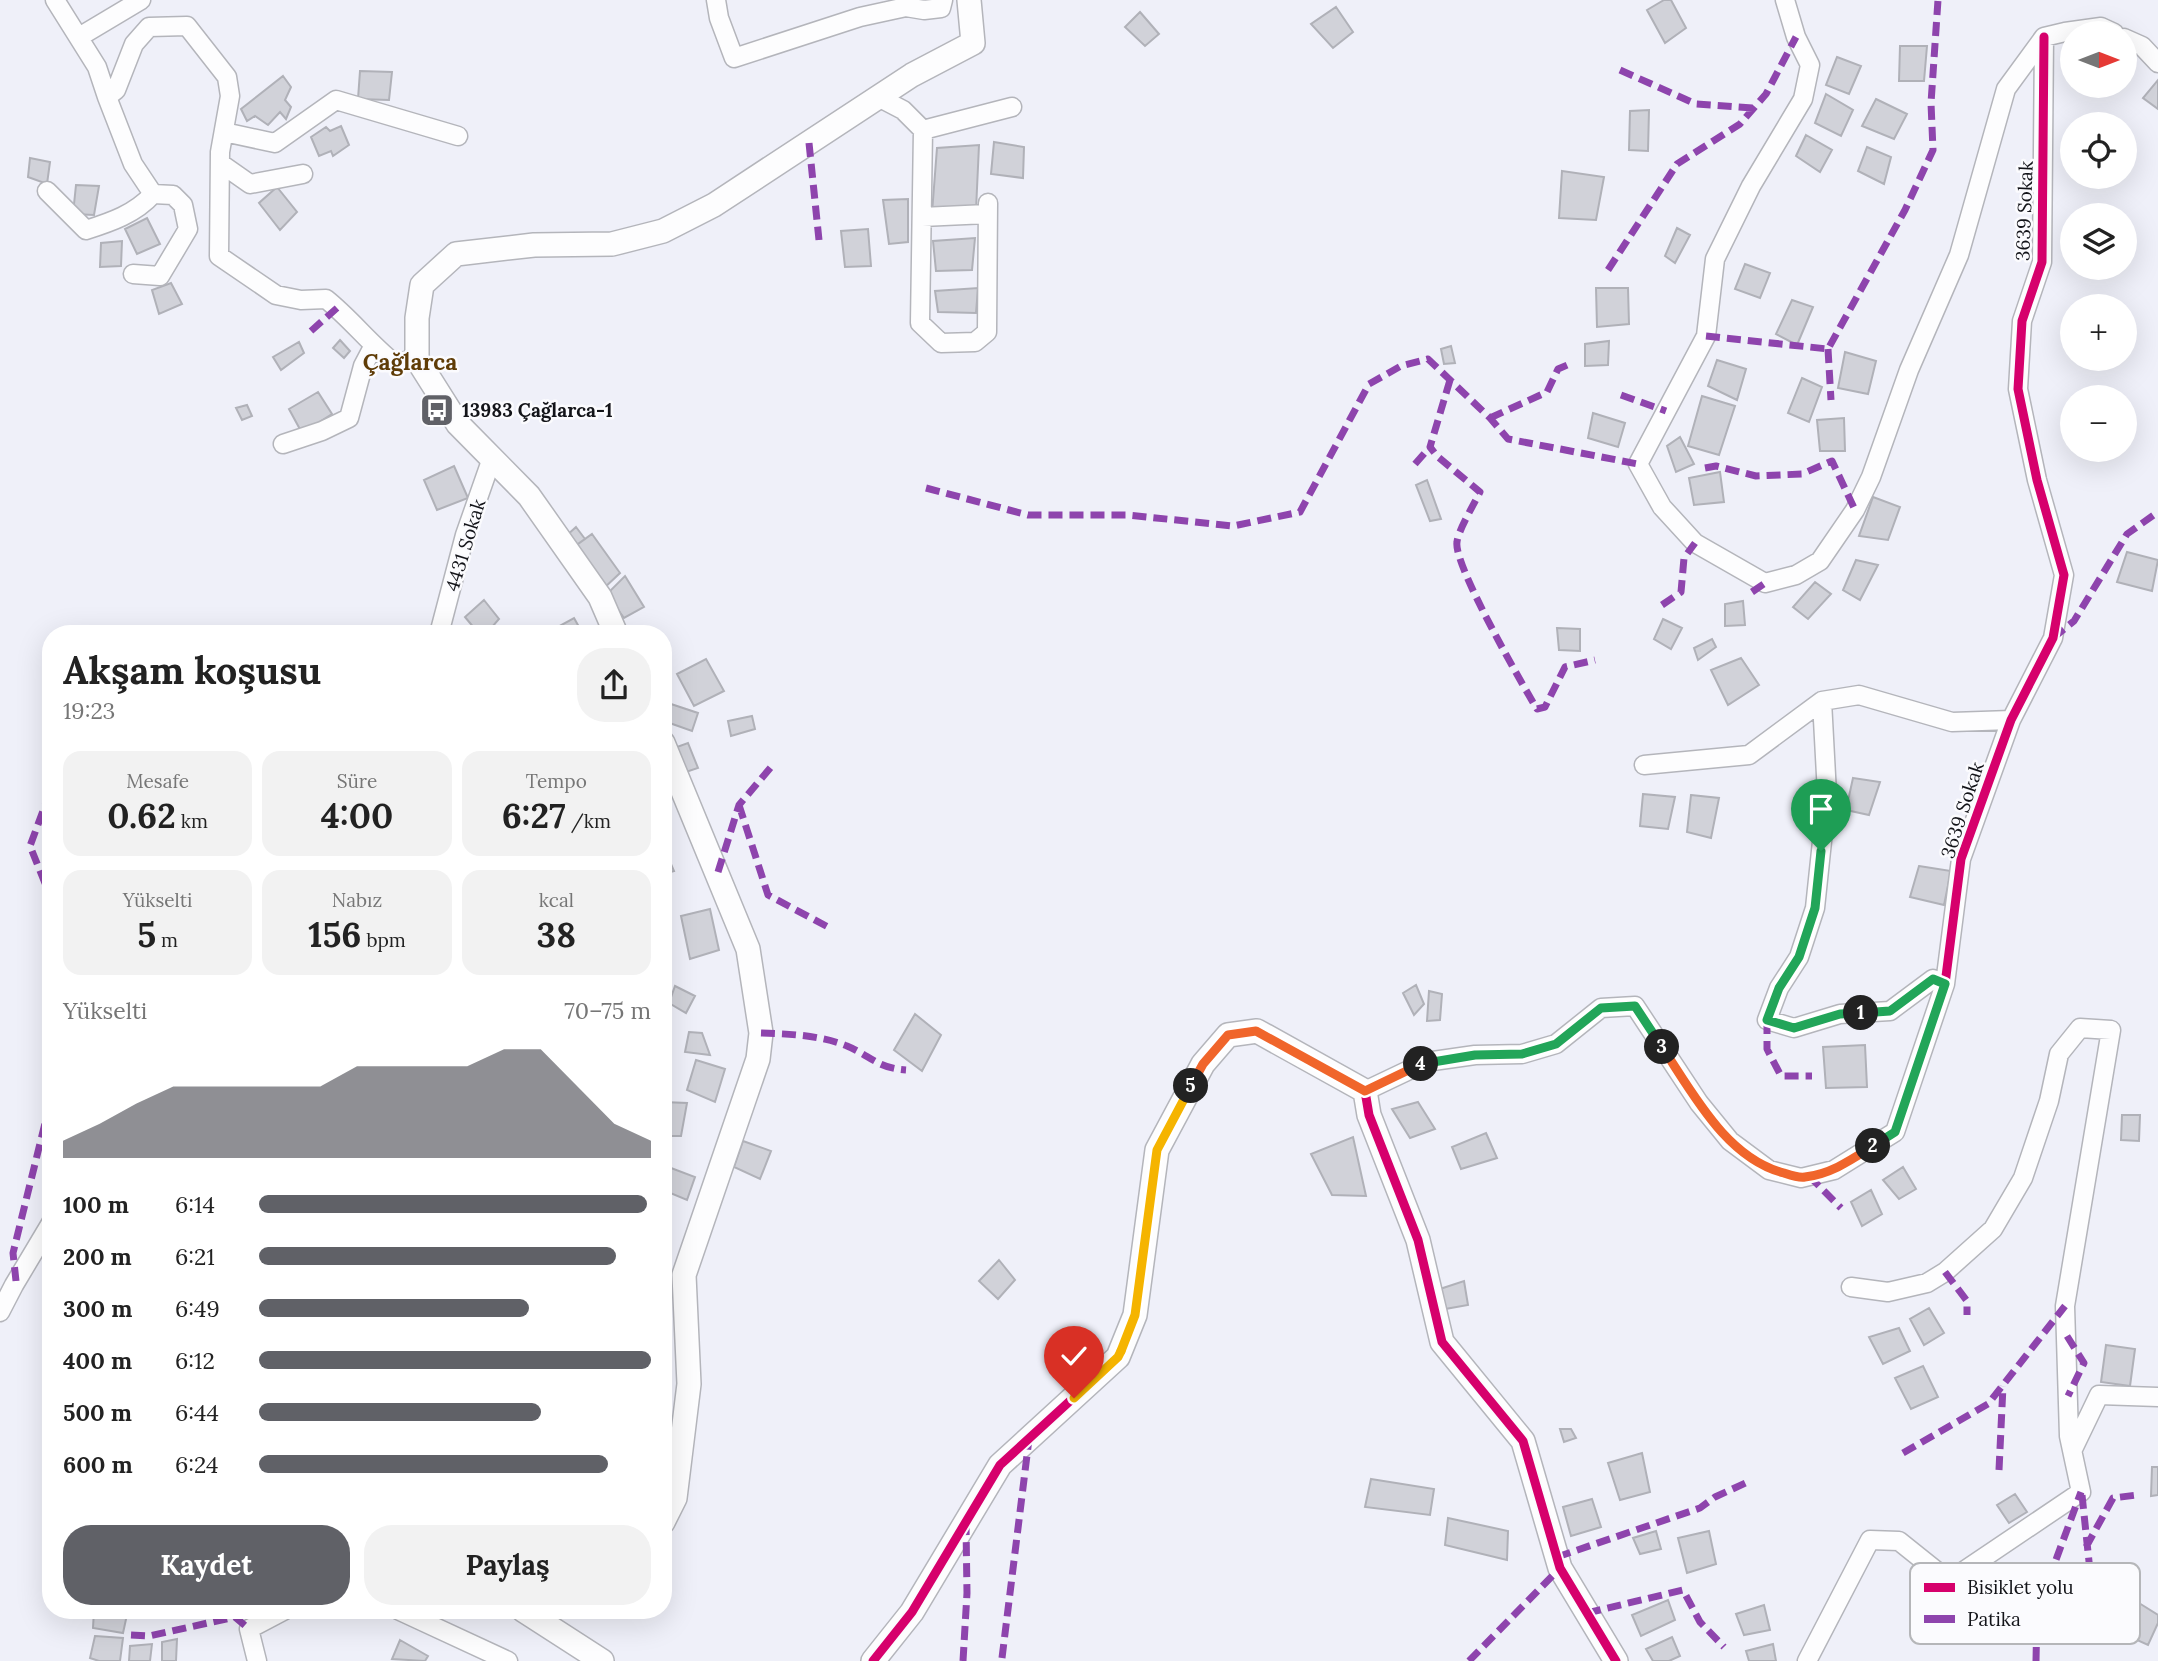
<!DOCTYPE html>
<html lang="tr">
<head>
<meta charset="utf-8">
<style>
	:root { --surface:#fff; --page:#f2f2f2; --text:#222; --muted:#767676; --accent:#606167 }
	body { margin:0; font-family:Lora,serif; background:var(--page); color:var(--text); height:100vh; display:flex; flex-direction:column; font-size:26px; white-space:nowrap }
	* { box-sizing:border-box; margin:0 }
	p { font-size:23px; color:var(--muted) }
	.icon { flex:none; width:38px; height:38px; fill:none; stroke:currentColor; stroke-width:2; stroke-linecap:round; stroke-linejoin:round }
	.map { position:relative; flex:1; overflow:hidden }
	.panel { position:absolute; left:42px; top:625px; width:630px; height:994px; display:flex; flex-direction:column; background:var(--surface); border-radius:28px; box-shadow:0 7px 28px #0002 }
	.panel>* { flex:none }
	.needle { width:46px; rotate:90deg }
	.fabs { position:absolute; left:2060px; top:21px; display:grid; gap:14px }
	.fabs a { display:grid; place-items:center; width:77px; height:77px; border-radius:50%; background:var(--surface); box-shadow:0 7px 28px #0002; font-size:35px }
	.pin { position:absolute; display:grid; place-items:center; width:60px; height:60px; color:#fff; margin:-72px -30px; border-radius:50% 50% 50% 0; rotate:-45deg; box-shadow:0 0 7px #0007 }
	.pin .icon { rotate:45deg }
	.km { position:absolute; width:35px; height:35px; margin:-18px; border-radius:50%; background:#222; color:#fff; font-size:19px; line-height:35px; text-align:center }
	.round { display:grid; place-items:center; flex:none; width:74px; height:74px; border-radius:28px; background:var(--page) }
	.headline { display:flex; align-items:center; justify-content:space-between; height:119px; padding:0 21px }
	h1 { font-size:38px; font-weight:700; line-height:52px }
	.figures { display:grid; grid-template-columns:repeat(3,1fr); gap:10px; height:119px; padding:7px 21px }
	.figures div { display:grid; align-content:center; border-radius:18px; background:var(--page); text-align:center }
	.figures b { font-size:35px; font-weight:700 }
	.figures small { font-size:19px; font-weight:400 }
	.figures p { font-size:19px }
	.chart { height:196px; padding:14px 21px }
	.chart p { display:flex; justify-content:space-between }
	.chart svg { width:100%; height:126px; margin-top:7px; fill:var(--accent); opacity:.7 }
	.action { display:flex; gap:14px; margin-top:auto; padding:14px 21px }
	.action a { flex:1; height:80px; border-radius:28px; background:var(--accent); color:#fff; font-size:28px; font-weight:700; line-height:80px; text-align:center }
	.action a+a { background:var(--page); color:var(--text) }
	ul { padding:0 21px; list-style:none; font-size:23px }
	li { display:grid; grid-template-columns:112px 84px 1fr; align-items:center; height:52px }
	li i { height:18px; border-radius:9px; background:var(--accent) }
	.map>svg:first-child { display:block }
	.building { fill:#d1d2d9; stroke:#b0b1b8; stroke-width:2 }
	.lines { fill:none; stroke-linecap:round; stroke-linejoin:round }
	.minor-casing { stroke:#b4b5bb; stroke-width:21 }
	.tertiary-casing { stroke:#b4b5bb; stroke-width:26 }
	.minor { stroke:#fdfdfe; stroke-width:18 }
	.tertiary { stroke:#fdfdfe; stroke-width:23 }
	.quiet { stroke:#8e44ad; stroke-width:7; stroke-dasharray:14 7; stroke-linecap:butt }
	.cycleway-casing { stroke:#fbfbfe; stroke-width:13 }
	.cycleway { stroke:#d6006c; stroke-width:9 }
	.split-1-casing { stroke:#fff; stroke-width:14 }
	.split-2-casing { stroke:#fff; stroke-width:14 }
	.split-3-casing { stroke:#fff; stroke-width:14 }
	.split-4-casing { stroke:#fff; stroke-width:14 }
	.split-5-casing { stroke:#fff; stroke-width:14 }
	.split-6-casing { stroke:#fff; stroke-width:14 }
	.split-7-casing { stroke:#fff; stroke-width:14 }
	.split-1 { stroke:#22a559; stroke-width:9 }
	.split-2 { stroke:#22a559; stroke-width:9 }
	.split-3 { stroke:#f0652b; stroke-width:9 }
	.split-4 { stroke:#22a559; stroke-width:9 }
	.split-5 { stroke:#f0652b; stroke-width:9 }
	.split-6 { stroke:#f5b400; stroke-width:9 }
	.split-7 { stroke:#f5b400; stroke-width:9 }
	.labels { text-anchor:middle; dominant-baseline:central; stroke-width:5; stroke-linejoin:round; paint-order:stroke }
	.street-label { font-size:19px; fill:#131419; stroke:#fbfbfe }
	.poi-label { font-size:19px; font-weight:bold; fill:#131419; stroke:#fbfbfe; text-anchor:start }
	.quarter-label { font-size:23px; font-weight:bold; fill:#5f3c07; stroke:#fbfbfe }
	.key { fill:#fbfbfe; stroke:#b5b6b9; stroke-width:2 }
	.key-label { font-size:19px; fill:#131419 }
</style>
</head>
<body>
<div class="map">
<svg width="2158" height="1661" viewBox="0 0 2158 1661">
	<rect width="100%" height="100%" fill="#eff0f9"/>
	<path class="building" d="M1664 0H1671L1686 28 1665 43 1647 10Z
		M1336 7 1353 32 1333 48 1311 24Z
		M1140 12 1159 34 1145 46 1125 27Z
		M1900 46H1927L1924 81H1899Z
		M1837 57 1861 66 1849 94 1826 85Z
		M360 71 392 72 389 100 358 99Z
		M283 76 291 87 285 100 291 107 286 119 280 112 268 125 255 116 247 121 241 109Z
		M2158 80V109L2143 98Z
		M1826 94 1853 110 1841 136 1815 123Z
		M1876 99 1907 114 1894 139 1862 126Z
		M1649 110 1648 151 1629 150 1630 111Z
		M341 126 349 145 333 156 331 151 319 156 311 137 326 127 330 131Z
		M1806 135 1832 150 1820 172 1796 156Z
		M994 142 1024 147 1023 178 991 174Z
		M979 145 976 210 932 213 937 148Z
		M1867 147 1891 157 1884 184 1858 171Z
		M30 158 50 162 47 184 28 177Z
		M1562 171 1604 177 1596 220 1559 218Z
		M76 185 99 186 94 215 73 214Z
		M277 187 297 212 280 230 259 203Z
		M908 199V242L889 244 883 200Z
		M147 218 160 244 137 254 125 229Z
		M1677 228 1690 235 1675 263 1665 256Z
		M868 229 871 266 845 267 841 231Z
		M975 238 972 270 936 271 933 241Z
		M122 241 121 266 100 267 101 243Z
		M1745 264 1770 273 1760 298 1735 289Z
		M171 283 182 304 159 314 152 290Z
		M978 288 976 313 938 312 935 291Z
		M1596 288H1628L1629 324 1597 327Z
		M1792 300 1813 307 1797 345 1776 334Z
		M340 340 350 351 344 358 333 348Z
		M1609 341 1608 365 1585 366V344Z
		M299 342 304 353 281 370 273 357Z
		M1451 346 1455 363 1444 364 1441 349Z
		M1845 352 1876 361 1868 394 1838 388Z
		M1717 360 1746 369 1737 400 1708 386Z
		M1802 378 1822 387 1809 422 1788 413Z
		M318 392 332 414 302 433 289 409Z
		M1702 396 1735 406 1719 455 1688 446Z
		M247 405 252 416 242 420 236 408Z
		M1593 413 1625 423 1618 447 1588 438Z
		M1844 418 1845 451H1820L1817 420Z
		M1680 437 1694 464 1676 472 1667 446Z
		M454 466 468 498 437 510 424 480Z
		M1720 472 1724 502 1694 505 1689 478Z
		M1427 480 1441 519 1430 521 1416 485Z
		M1873 497 1900 507 1888 540 1859 536Z
		M576 527 585 539 571 549 565 537Z
		M592 534 620 573 602 590 571 549Z
		M2127 552 2158 560 2152 591 2117 582Z
		M1856 560 1878 565 1860 600 1843 590Z
		M625 576 644 607 624 618 607 594Z
		M1815 582 1831 594 1808 619 1793 607Z
		M484 600 499 619 486 634H479L465 617Z
		M1743 601 1745 625 1725 626V604Z
		M574 618 583 634H545Z
		M1663 619 1682 628 1671 649 1654 639Z
		M1557 628 1580 629V651L1559 650Z
		M1712 639 1716 647 1698 660 1694 648Z
		M1741 658 1759 685 1728 705 1711 670Z
		M706 659 724 691 694 706 677 674Z
		M668 703 698 713 692 731 664 721Z
		M752 716 755 729 731 736 728 721Z
		M688 743 698 768 683 773 674 748Z
		M1853 778 1880 782 1869 815 1846 810Z
		M1643 794 1675 797 1668 829 1640 826Z
		M1691 795 1719 798 1711 838 1687 832Z
		M663 850H665L674 871 663 874Z
		M1919 866 1951 871 1944 905 1910 897Z
		M710 909 719 950 690 959 681 916Z
		M1416 985 1424 1004 1414 1015 1403 993Z
		M675 986 695 996 686 1013 669 1003Z
		M1429 991 1442 994 1440 1020 1427 1021Z
		M915 1014 941 1035 922 1071 894 1050Z
		M689 1032 702 1033 710 1055 685 1052Z
		M1865 1045 1867 1087 1826 1088 1823 1047Z
		M696 1060 725 1069 715 1102 687 1090Z
		M663 1102 687 1103 681 1136H663Z
		M1418 1102 1435 1129 1410 1138 1392 1109Z
		M2122 1115H2140L2139 1141 2121 1140Z
		M1486 1133 1497 1158 1461 1169 1452 1147Z
		M1353 1137 1366 1196 1332 1195 1311 1154Z
		M743 1141 771 1151 760 1179 734 1167Z
		M1903 1167 1916 1189 1899 1199 1883 1180Z
		M671 1168 695 1177 687 1200 663 1190Z
		M1871 1190 1882 1214 1862 1226 1851 1202Z
		M999 1260 1015 1280 998 1299 979 1281Z
		M1464 1281 1468 1305 1445 1309 1440 1289Z
		M1929 1308 1944 1333 1924 1345 1910 1319Z
		M1899 1328 1910 1351 1883 1364 1869 1337Z
		M2106 1345 2135 1349 2130 1386 2101 1382Z
		M1923 1366 1938 1397 1911 1409 1895 1378Z
		M1560 1429H1571L1576 1438 1564 1442Z
		M1642 1453 1650 1492 1620 1500 1608 1463Z
		M2152 1467H2158V1495L2151 1496Z
		M1371 1479 1434 1489 1430 1515 1365 1507Z
		M2015 1494 2027 1512 2009 1523 1997 1505Z
		M1592 1499 1601 1527 1571 1536 1563 1507Z
		M1448 1518 1508 1531 1507 1560 1445 1545Z
		M1656 1531 1661 1549 1640 1554 1633 1538Z
		M1709 1531 1716 1564 1687 1573 1678 1538Z
		M1668 1600 1675 1620 1641 1636 1632 1615Z
		M2139 1603 2158 1615V1623L2148 1645 2126 1635Z
		M1764 1605 1770 1630 1744 1635 1736 1614Z
		M94 1610H128L123 1633 93 1628Z
		M95 1636 123 1638 120 1661H99L90 1658Z
		M1672 1637 1680 1656 1669 1661H1653L1646 1649Z
		M177 1639 176 1661H162V1642Z
		M400 1640 428 1656 425 1661 392 1659Z
		M152 1644 150 1661H129L130 1646Z
		M1773 1644 1776 1661H1749L1746 1651Z"/>
	<g class="lines">
		<g class="minor-casing">
			<path id="minor" d="M55 0 97 67 107 97 116 90 134 44 149 27 187 26 227 77 230 96 220 152 219 256 276 295 301 300 326 299C351 319 369 343 394 363L417 359
				M716 0 719 18 734 58 860 17 906 7 924 10 941 8 943 0
				M1785 0 1796 37 1810 65 1803 99 1751 186 1715 259 1706 336 1638 464 1662 507 1695 543 1765 583 1796 575 1820 561 1855 510 1871 477 1909 370 1959 255 2006 89 2044 37 2065 32 2101 27 2114 33
				M79 37 141 0
				M2124 38 2142 46 2158 63
				M878 97 903 110 923 130 920 323 941 343 975 342 987 332 988 203
				M923 130 1012 107
				M224 132 275 143 336 100 458 136
				M220 163 250 184 303 174
				M47 191 86 230C111 222 135 214 153 194L133 164 107 97
				M922 217 987 214
				M133 274 160 276 188 229 183 205 173 195 153 194
				M283 444 322 431 349 418 363 366 373 347
				M439 634 465 535 492 458
				M1822 701 1827 794 1815 908 1799 957 1779 988 1767 1020 1794 1028 1840 1014 1890 1011 1933 979 1945 984
				M1644 765 1749 755 1822 701 1859 695 1952 722 2011 720
				M1365 1091 1426 1062 1475 1055 1522 1054 1556 1044 1601 1008 1635 1006 1699 1103 1730 1141 1769 1170 1801 1178 1834 1170 1895 1132 1945 984 1961 859 2011 720 2053 638 2064 575 2037 480 2018 389 2022 321 2042 262 2044 37
				M0 1312 14 1285 51 1223
				M2073 1449 2099 1395 2158 1397
				M398 1610 508 1661
				M257 1661 249 1629 285 1610
				M1807 1661 1870 1540 1899 1541 1949 1581 2081 1492 2069 1436 2065 1306 2111 1030 2080 1028 2059 1054 2049 1101 2023 1178 1993 1229 1945 1272 1927 1283 1888 1292 1851 1287"/>
		</g>
		<g class="tertiary-casing">
			<path id="tertiary" d="M616 634 600 597 529 496 458 424 417 359V318L422 285 456 254 534 245 612 244 663 231 714 205 912 75 973 43 969 0
				M663 743 748 949 761 1033 758 1059 684 1275 689 1384 675 1498 663 1522
				M523 1610 602 1661
				M873 1661 912 1612 1000 1465 1118 1357 1135 1315 1157 1150 1203 1064 1228 1035 1257 1031 1365 1091 1369 1115 1418 1240 1442 1342 1523 1441 1560 1568 1616 1661"/>
		</g>
		<use href="#minor" class="minor"/>
		<use href="#tertiary" class="tertiary"/>
		<path class="quiet" d="M1620 70 1696 104 1753 108
			M809 143 819 240
			M1608 270 1677 164 1740 124 1766 94 1796 37
			M311 331 337 308
			M1706 336 1828 349 1905 210 1933 150 1931 103 1938 0
			M1828 349 1831 400
			M1450 380 1430 447 1437 456 1480 492C1474 504 1458 531 1457 542 1453 564 1522 684 1537 709L1545 707 1565 667 1595 660
			M1621 395 1666 411
			M1490 418 1547 392 1558 369 1572 363
			M1415 464 1430 447
			M1705 468 1716 466 1756 476 1802 474 1832 461 1855 510
			M926 488 1028 515H1128L1233 526 1300 512 1369 384 1401 366 1428 359 1490 418 1508 439 1638 464
			M1752 592 1765 583
			M1662 605 1681 592 1684 558 1695 543
			M2053 638 2074 621 2127 534 2158 512
			M50 792 30 846 51 898
			M739 805 768 895 828 927
			M718 872 739 805 771 767
			M1767 1020V1049L1781 1076H1812
			M761 1033C789 1034 820 1035 847 1046 871 1056 877 1068 906 1070
			M1809 1176 1841 1208
			M1945 1272 1967 1301V1315
			M16 1281 13 1253 51 1099
			M2067 1336 2084 1363 2068 1396
			M1903 1453 1988 1404 2065 1306
			M1999 1470 2003 1386
			M2082 1495 2090 1571
			M2086 1547 2113 1498 2137 1495
			M1557 1557 1700 1508 1715 1497 1750 1481
			M1587 1613 1683 1590 1700 1622 1724 1647
			M131 1635 149 1636 235 1617 249 1629
			M1002 1658 1029 1439
			M963 1661 967 1593 966 1526
			M1469 1661 1560 1568
			M2036 1661 2037 1611 2081 1492"/>
		<g class="cycleway-casing">
			<path id="cycleway" d="M1365 1091 1426 1062 1475 1055 1522 1054 1556 1044 1601 1008 1635 1006 1699 1103 1730 1141 1769 1170 1801 1178 1834 1170 1895 1132 1945 984 1961 859 2011 720 2053 638 2064 575 2037 480 2018 389 2022 321 2042 262 2044 37
				M873 1661 912 1612 1000 1465 1118 1357 1135 1315 1157 1150 1203 1064 1228 1035 1257 1031 1365 1091 1369 1115 1418 1240 1442 1342 1523 1441 1560 1568 1616 1661"/>
		</g>
		<use href="#cycleway" class="cycleway"/>
	</g>
	<g class="lines">
		<g class="split-1-casing">
			<path id="split-1" d="M1821 851 1815 908 1799 957 1779 988 1767 1020 1794 1028 1840 1014 1861 1013"/>
		</g>
		<g class="split-2-casing">
			<path id="split-2" d="M1861 1013 1890 1011 1933 979 1945 984 1895 1132 1873 1146"/>
		</g>
		<g class="split-3-casing">
			<path id="split-3" d="M1662 1047C1693 1093 1726 1158 1784 1173 1790 1175 1798 1178 1805 1177 1831 1174 1851 1160 1873 1146"/>
		</g>
		<g class="split-4-casing">
			<path id="split-4" d="M1421 1064 1475 1055 1522 1054 1556 1044 1601 1008 1635 1006 1662 1047"/>
		</g>
		<g class="split-5-casing">
			<path id="split-5" d="M1191 1086 1203 1064 1228 1035 1256 1031 1365 1091 1421 1064"/>
		</g>
		<g class="split-6-casing">
			<path id="split-6" d="M1121 1351 1135 1315 1157 1150 1191 1086"/>
		</g>
		<g class="split-7-casing">
			<path id="split-7" d="M1074 1398 1118 1357 1121 1351"/>
		</g>
		<use href="#split-1" class="split-1"/>
		<use href="#split-2" class="split-2"/>
		<use href="#split-3" class="split-3"/>
		<use href="#split-4" class="split-4"/>
		<use href="#split-5" class="split-5"/>
		<use href="#split-6" class="split-6"/>
		<use href="#split-7" class="split-7"/>
	</g>
	<defs>
		<g id="bus-square" transform="scale(1.75)"><rect x="-9" y="-9" width="18" height="18" rx="4" fill="#606167" stroke="#fbfbfe"/><path d="M-5-6H5V4H4V6H2V4H-2V6H-4V4H-5ZM-3.5-4V0h7V-4ZM-3.5 1.2v1.5H-2V1.2ZM2 1.2v1.5H3.5V1.2Z" fill="#fff"/></g>
	</defs>
	<g fill-rule="evenodd">
		<use href="#bus-square" x="437" y="410"/>
	</g>
	<g class="labels">
		<g class="street-label">
			<text transform="translate(2024 211) rotate(-88)">3639 Sokak</text>
			<text transform="translate(465 545) rotate(-73)">4431 Sokak</text>
			<text transform="translate(1962 810) rotate(-72)">3639 Sokak</text>
		</g>
		<g class="poi-label">
			<text x="462" y="410">13983 Çağlarca-1</text>
		</g>
		<g class="quarter-label">
			<text x="410" y="361">Çağlarca</text>
		</g>
	</g>
	<rect x="1910" y="1563" width="230" height="81" rx="10" class="key"/>
	<rect x="1924" y="1583" width="31" height="9" fill="#d6006c"/>
	<rect x="1924" y="1615" width="31" height="8" fill="#8e44ad"/>
	<g class="key-label">
		<text x="1967" y="1594">Bisiklet yolu</text>
		<text x="1967" y="1626">Patika</text>
	</g>
</svg>
<div class="fabs">
<a><svg class="needle" viewBox="-14 -14 28 28"><path d="M0-13l5 13h-10z" fill="#e53935"/><path d="M0 13l5-13h-10z" fill="#767676"/></svg></a>
<a><svg class="icon" aria-label="locate" viewBox="0 0 24 24"><circle cx="12" cy="12" r="6"/><path d="M12 2v4M12 18v4M2 12h4M18 12h4"/></svg></a>
<a><svg class="icon" aria-label="layers" viewBox="0 0 24 24"><path d="M12 4l9 5-9 5-9-5zM3 14l9 5 9-5"/></svg></a>
<a>+</a>
<a>−</a>
</div>
<div class="pin" style="left:1821px;top:851px;background:#1e9e55"><svg class="icon" aria-label="arrive" viewBox="0 0 24 24"><path d="M6 21V4h12l-3 4 3 4H6"/></svg></div>
<div class="pin" style="left:1074px;top:1398px;background:#d93025"><svg class="icon" aria-label="check" viewBox="0 0 24 24"><path d="M5 12l5 5 9-10"/></svg></div>
<b class="km" style="left:1861px;top:1013px">1</b>
<b class="km" style="left:1873px;top:1146px">2</b>
<b class="km" style="left:1662px;top:1047px">3</b>
<b class="km" style="left:1421px;top:1064px">4</b>
<b class="km" style="left:1191px;top:1086px">5</b>
<section class="panel">
<div class="headline"><div><h1>Akşam koşusu</h1><p>19:23</p></div><a class="round"><svg class="icon" aria-label="share" viewBox="0 0 24 24"><path d="M12 15V3M7 8l5-5 5 5M5 13v7h14v-7"/></svg></a></div>
<div class="figures">
<div><p>Mesafe</p><b>0.62<small> km</small></b></div>
<div><p>Süre</p><b>4:00</b></div>
<div><p>Tempo</p><b>6:27<small> /km</small></b></div>
</div>
<div class="figures">
<div><p>Yükselti</p><b>5<small> m</small></b></div>
<div><p>Nabız</p><b>156<small> bpm</small></b></div>
<div><p>kcal</p><b>38</b></div>
</div>
<div class="chart"><p><span>Yükselti</span>70–75 m</p>
<svg viewBox="0 0 160 44" preserveAspectRatio="none"><path d="M0 44V38L10 32L20 25L30 19L40 19L50 19L60 19L70 19L80 12L90 12L100 12L110 12L120 6L130 6L140 19L150 32L160 38V44z"/></svg>
</div>
<ul>
<li><b>100 m</b>6:14<i style="width:99%"></i></li>
<li><b>200 m</b>6:21<i style="width:91%"></i></li>
<li><b>300 m</b>6:49<i style="width:69%"></i></li>
<li><b>400 m</b>6:12<i style="width:100%"></i></li>
<li><b>500 m</b>6:44<i style="width:72%"></i></li>
<li><b>600 m</b>6:24<i style="width:89%"></i></li>
</ul>
<div class="action"><a>Kaydet</a><a>Paylaş</a></div>
</section>
</div>
</body>
</html>
